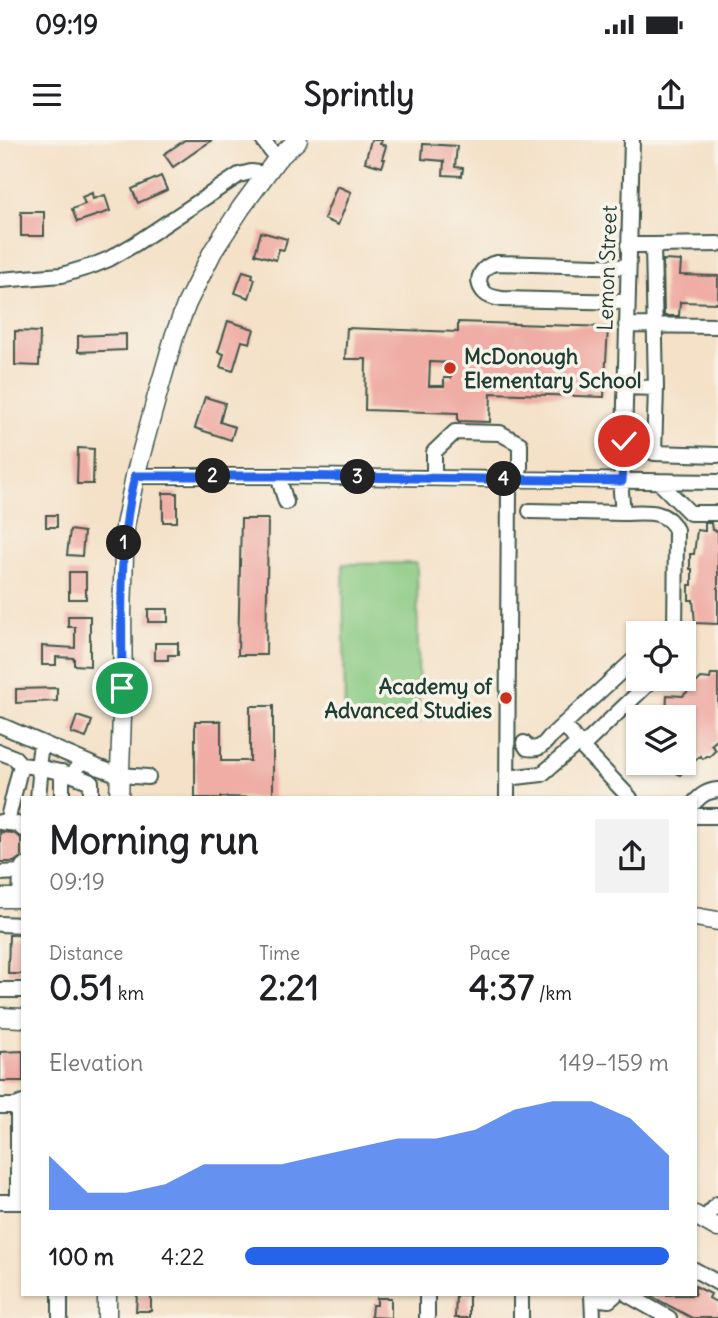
<!DOCTYPE html>
<html lang="en">
<head>
<meta charset="utf-8">
<style>
	:root { --surface:#fff; --page:#f2f2f2; --text:#202124; --muted:#757577; --accent:#2563eb }
	body { margin:0; font-family:Delius,sans-serif; background:var(--page); color:var(--text); height:100vh; display:flex; flex-direction:column; font-size:26px; white-space:nowrap }
	* { box-sizing:border-box; margin:0 }
	p { font-size:23px; color:var(--muted) }
	.icon { flex:none; width:38px; height:38px; fill:none; stroke:currentColor; stroke-width:2; stroke-linecap:round; stroke-linejoin:round }
	.map { position:relative; flex:1; overflow:hidden }
	.details { position:absolute; left:21px; top:656px; width:676px; height:500px; display:flex; flex-direction:column; background:var(--surface); border-radius:0px; box-shadow:0 2px 5px #0004 }
	.details>* { flex:none }
	.controls { position:absolute; left:626px; top:481px; display:grid; gap:14px }
	.controls a { display:grid; place-items:center; width:70px; height:70px; border-radius:0px; background:var(--surface); box-shadow:0 2px 5px #0004; font-size:35px }
	.pin { position:absolute; display:grid; place-items:center; width:60px; height:60px; color:#fff; margin:-30px; border:4px solid #fff; border-radius:50%; box-shadow:0 2px 7px #0007 }
	.km { position:absolute; width:35px; height:35px; margin:-18px; border-radius:50%; background:#222; color:#fff; font-size:19px; line-height:35px; text-align:center }
	.round { display:grid; place-items:center; flex:none; width:74px; height:74px; border-radius:0px; background:var(--page) }
	.overview { display:flex; align-items:center; justify-content:space-between; height:119px; padding:0 28px }
	h1 { font-size:38px; font-weight:800; line-height:52px }
	.metrics { display:grid; grid-template-columns:repeat(3,1fr); gap:10px; height:119px; padding:7px 28px }
	.metrics div { display:grid; align-content:center }
	.metrics b { font-size:35px; font-weight:800 }
	.metrics small { font-size:19px; font-weight:400 }
	.metrics p { font-size:19px }
	.chart { height:196px; padding:14px 28px }
	.chart p { display:flex; justify-content:space-between }
	.chart svg { width:100%; height:126px; margin-top:7px; fill:var(--accent); opacity:.7 }
	ul { padding:0 28px; list-style:none; font-size:23px }
	li { display:grid; grid-template-columns:112px 84px 1fr; align-items:center; height:52px }
	li i { height:18px; border-radius:9px; background:var(--accent) }
	.status { display:flex; justify-content:space-between; align-items:center; height:49px; padding:0 35px; background:var(--surface); direction:ltr }
	.status svg { height:19px; fill:currentColor }
	header { display:flex; justify-content:space-between; align-items:center; height:91px; padding:0 28px; background:var(--surface); font-size:32px; font-weight:800 }
	.map>svg:first-child { display:block }
	.green { fill:#87c981; stroke:#53835a; stroke-width:2 }
	.building { fill:#efada6; fill-rule:evenodd }
	.lines { fill:none; stroke-linecap:round; stroke-linejoin:round }
	.minor-casing { stroke:#3f564a; stroke-width:18 }
	.major-casing { stroke:#3f564a; stroke-width:21 }
	.minor { stroke:#fff; stroke-width:14 }
	.major { stroke:#fff; stroke-width:18 }
	.route-casing { stroke:#fff; stroke-width:14 }
	.route { stroke:#2563eb; stroke-width:9 }
	.poi-dot { fill:#c8321e; stroke:#f7f3e8; stroke-width:2.5 }
	.labels { text-anchor:middle; dominant-baseline:central; stroke-width:7; stroke-linejoin:round; paint-order:stroke }
	.street-label { font-size:21px; fill:#1f3d34; stroke:#f7f3e8 }
	.poi-label { font-size:21px; font-weight:bold; fill:#1f3d34; stroke:#f7f3e8; text-anchor:start }
</style>
</head>
<body>
<div class="status"><b>09:19</b><svg viewBox="0 0 49 12"><path d="M0 12V9h3v3zM5 12V6h3v6zM10 12V3h3v9zM15 12V0h3v12zM26 1h20v11H26zM47 4h2v5h-2z"/></svg></div>
<header><svg class="icon" aria-label="menu" viewBox="0 0 24 24"><path d="M4 6h16M4 12h16M4 18h16"/></svg>Sprintly<svg class="icon" aria-label="share" viewBox="0 0 24 24"><path d="M12 15V3M7 8l5-5 5 5M5 13v7h14v-7"/></svg></header>
<div class="map">
<svg width="718" height="1178" viewBox="0 0 718 1178">
	<rect width="100%" height="100%" fill="#f7f3e8"/>
	<filter id="ink" filterUnits="userSpaceOnUse"><feTurbulence type="fractalNoise" baseFrequency=".0143" numOctaves="2"/><feDisplacementMap in="SourceGraphic" scale="14" xChannelSelector="R" yChannelSelector="G"/><feConvolveMatrix kernelMatrix="1 2 1 2 8 2 1 2 1" color-interpolation-filters="sRGB"/></filter>
	<filter id="wash" filterUnits="userSpaceOnUse"><feTurbulence type="fractalNoise" baseFrequency=".00686" numOctaves="4" result="noise"/><feDisplacementMap in="SourceGraphic" scale="28" xChannelSelector="R" yChannelSelector="G"/><feGaussianBlur stdDeviation="1.57" result="paint"/><feColorMatrix in="noise" values="0 0 0 0 0 0 0 0 0 0 0 0 0 0 0 0 0 1.4 0 .05"/><feComposite in="paint" operator="in"/></filter>
	<g filter="url(#wash)">
		<rect width="100%" height="100%" fill="#f4e1c8"/>
		<path class="green" d="M417 423 419 582 345 583 343 424Z"/>
		<g id="blocks">
			<path class="building" d="M185 0H212L173 27 164 14Z
				M371 0H382L380 4 386 6 382 19H385L382 27 365 22Z
				M423 4 457 6 455 27 463 28 462 36 443 35 444 21 422 19Z
				M161 36 167 50 138 63 132 49Z
				M337 46 351 52 338 85 324 79Z
				M92 53 93 59 105 55 110 71 77 82 72 69 85 64 82 57Z
				M21 72H44V96H21Z
				M261 92 287 99 284 110 279 109 276 120 255 114Z
				M663 120 681 121 680 135 718 136V163L680 162 679 176H664Z
				M243 131 253 134 252 138 255 139 249 158 235 153Z
				M228 181 254 189 250 203 242 201 233 231 220 227 224 214 218 212Z
				M458 182 608 187 604 257 491 253 490 282 458 281V273L365 270 366 219H345L347 188 458 192ZM430 222 452 223 451 238H444V246H429Z
				M15 191 40 192 39 226 15 225Z
				M126 194V210L78 212V196Z
				M205 257 225 263 220 282 235 287 231 300 195 288Z
				M78 308 94 309 93 344H77Z
				M163 353H177V382H163Z
				M46 375H57V387H46Z
				M241 379H268L266 515H238Z
				M705 383H711L712 390 718 391V484L695 483 693 460H689V445H692V429H690V414H694L697 390 705 391Z
				M70 390 84 392 82 416 67 415Z
				M69 432H86V459H69Z
				M148 469H168V482H148Z
				M68 476H90V526L74 525V518L56 517V525H42V506L75 508V487H68Z
				M155 503H178V515H168V520H155Z
				M711 534H718V599L711 605 716 610 709 617 707 616 703 619 700 616 680 635 660 623H684V578H666L667 555 683 556 701 538 710 539Z
				M57 548V561L16 563V549Z
				M250 566H273V658L221 657V658H195V581H221V621H250Z
				M77 576 92 581 86 598 71 593Z
				M0 692 13 693 21 698V717L14 722H0Z
				M9 795H23V834H8Z
				M23 911V941H0V912Z
				M695 1146 711 1154 709 1158 718 1163V1178H692L649 1155H695Z
				M137 1155H151V1171H136Z
				M456 1155H469V1178H455Z
				M377 1158H391V1178L371 1177 372 1165H377Z"/>
		</g>
	</g>
	<g filter="url(#ink)">
		<use href="#blocks" fill-opacity="0" stroke="#3f564a" stroke-width="2"/>
		<g class="lines">
			<g class="minor-casing">
				<path id="minor" d="M263 0 277 19
					M628 105H653L656 248 654 313 718 315
					M653 105 718 104
					M0 140 62 135 92 126 109 119 135 104 239 35 251 32 266 34
					M627 162 502 159C496 158 489 157 485 153 472 140 483 125 497 123L628 127
					M626 185 718 186
					M625 247 656 248
					M135 336H278L718 342
					M278 336 286 362
					M434 338V312L455 292 500 293 520 304V328L509 349 507 658
					M659 342 690 373H718
					M530 371 623 373 621 352 624 301 632 0
					M623 373C644 373 666 368 676 390L675 494
					M564 584 578 603H586L653 539
					M0 585 100 628 120 635 148 637
					M524 603 527 608C538 610 542 607 549 598L639 515
					M0 612 15 618 21 625
					M73 635 91 642V658
					M507 638 542 634 578 603 630 658
					M38 658 40 636 38 627 73 635 81 621
					M62 658V632
					M695 662C702 654 708 651 718 650
					M695 676H718
					M0 682 17 684 23 689
					M7 682 21 625 38 627 41 604
					M0 733 21 732
					M20 758 21 732 23 726
					M0 784 23 785
					M0 850H23
					M0 966H15L23 963
					M0 1062H23
					M18 1062V965
					M703 1080 718 1064
					M695 1130 718 1143
					M60 1155V1178
					M427 1155V1178
					M592 1155 593 1178
					M628 1155 669 1178
					M592 1158 609 1160 615 1155
					M521 1178V1155"/>
			</g>
			<g class="major-casing">
				<path id="major" d="M119 658 123 548 122 473 125 386 135 336 157 256 175 194 187 163 213 111 241 68 277 19 298 0
					M0 758H23
					M695 777 718 781
					M0 877 23 878
					M695 1075 718 1088
					M107 1178V1155"/>
			</g>
			<use href="#minor" class="minor"/>
			<use href="#major" class="major"/>
		</g>
	</g>
	<g class="lines" filter="url(#ink)">
		<g class="route-casing">
			<path id="route" d="M122 548C122 477 118 406 135 336H278L622 341 624 301"/>
		</g>
		<use href="#route" class="route"/>
	</g>
	<g class="poi-dot">
		<circle cx="450" cy="228" r="7"/>
		<circle cx="506" cy="558" r="7"/>
	</g>
	<g class="labels">
		<g class="street-label">
			<text transform="translate(607 128) rotate(-88)">Lemon Street</text>
		</g>
		<g class="poi-label">
			<text x="464" y="216">McDonough<tspan x="464" dy="24">Elementary School</tspan></text>
			<text x="492" y="546" text-anchor="end">Academy of<tspan x="492" dy="24">Advanced Studies</tspan></text>
		</g>
	</g>
</svg>
<div class="controls">
<a><svg class="icon" aria-label="locate" viewBox="0 0 24 24"><circle cx="12" cy="12" r="6"/><path d="M12 2v4M12 18v4M2 12h4M18 12h4"/></svg></a>
<a><svg class="icon" aria-label="layers" viewBox="0 0 24 24"><path d="M12 4l9 5-9 5-9-5zM3 14l9 5 9-5"/></svg></a>
</div>
<div class="pin" style="left:122px;top:548px;background:#1e9e55"><svg class="icon" aria-label="arrive" viewBox="0 0 24 24"><path d="M6 21V4h12l-3 4 3 4H6"/></svg></div>
<div class="pin" style="left:624px;top:301px;background:#d93025"><svg class="icon" aria-label="check" viewBox="0 0 24 24"><path d="M5 12l5 5 9-10"/></svg></div>
<b class="km" style="left:124px;top:403px">1</b>
<b class="km" style="left:213px;top:336px">2</b>
<b class="km" style="left:358px;top:337px">3</b>
<b class="km" style="left:504px;top:339px">4</b>
<section class="details">
<div class="overview"><div><h1>Morning run</h1><p>09:19</p></div><a class="round"><svg class="icon" aria-label="share" viewBox="0 0 24 24"><path d="M12 15V3M7 8l5-5 5 5M5 13v7h14v-7"/></svg></a></div>
<div class="metrics">
<div><p>Distance</p><b>0.51<small> km</small></b></div>
<div><p>Time</p><b>2:21</b></div>
<div><p>Pace</p><b>4:37<small> /km</small></b></div>
</div>
<div class="chart"><p><span>Elevation</span>149–159 m</p>
<svg viewBox="0 0 160 44" preserveAspectRatio="none"><path d="M0 44V25L10 38L20 38L30 35L40 28L50 28L60 28L70 25L80 22L90 19L100 19L110 16L120 9L130 6L140 6L150 12L160 25V44z"/></svg>
</div>
<ul>
<li><b>100 m</b>4:22<i style="width:100%"></i></li>
</ul>
</section>
</div>
</body>
</html>
